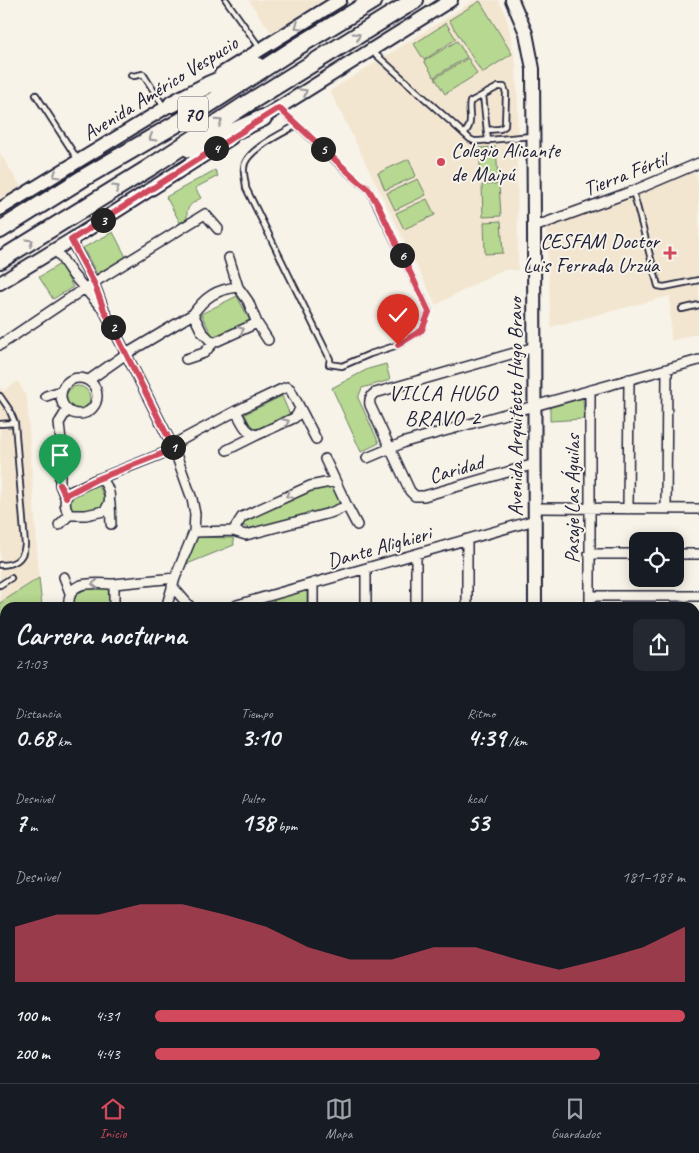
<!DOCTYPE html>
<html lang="es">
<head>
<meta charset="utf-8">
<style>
	:root { --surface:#171b24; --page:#242831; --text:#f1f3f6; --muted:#9ea1a6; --line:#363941; --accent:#d1495b }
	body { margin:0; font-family:Caveat,sans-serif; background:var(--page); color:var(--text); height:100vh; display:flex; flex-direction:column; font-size:19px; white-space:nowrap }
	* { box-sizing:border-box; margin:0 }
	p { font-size:16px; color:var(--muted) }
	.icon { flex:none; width:28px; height:28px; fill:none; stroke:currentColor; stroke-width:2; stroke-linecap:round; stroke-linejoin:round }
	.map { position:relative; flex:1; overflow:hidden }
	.details { position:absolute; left:0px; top:602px; width:700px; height:481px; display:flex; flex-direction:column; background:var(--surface); border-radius:15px 15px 0 0; box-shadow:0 2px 12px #0003 }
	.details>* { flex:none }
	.tools { position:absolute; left:629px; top:532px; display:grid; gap:10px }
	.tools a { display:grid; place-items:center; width:55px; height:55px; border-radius:10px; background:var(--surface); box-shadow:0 2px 12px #0003; font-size:25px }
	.pin { position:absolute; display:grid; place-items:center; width:42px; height:42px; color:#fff; margin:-51px -21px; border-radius:50% 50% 50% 0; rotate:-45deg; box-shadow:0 0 5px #0007 }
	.pin .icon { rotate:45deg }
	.km { position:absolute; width:25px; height:25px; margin:-12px; border-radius:50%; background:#222; color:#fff; font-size:14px; line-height:25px; text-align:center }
	.round { display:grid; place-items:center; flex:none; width:52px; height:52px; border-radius:10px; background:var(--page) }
	.head { display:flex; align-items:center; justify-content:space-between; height:85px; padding:0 15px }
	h1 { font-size:28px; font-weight:700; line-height:38px }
	.stats { display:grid; grid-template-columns:repeat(3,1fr); gap:8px; height:85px; padding:5px 15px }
	.stats div { display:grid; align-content:center }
	.stats b { font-size:25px; font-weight:700 }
	.stats small { font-size:14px; font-weight:400 }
	.stats p { font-size:14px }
	.chart { height:140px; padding:10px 15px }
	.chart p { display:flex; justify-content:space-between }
	.chart svg { width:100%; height:90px; margin-top:5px; fill:var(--accent); opacity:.7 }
	ul { padding:0 15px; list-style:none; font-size:16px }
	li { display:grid; grid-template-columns:80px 60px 1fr; align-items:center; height:38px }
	li i { height:12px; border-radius:6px; background:var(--accent) }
	.menu { display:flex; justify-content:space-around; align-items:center; height:70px; border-top:1px solid var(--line); background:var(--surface); font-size:14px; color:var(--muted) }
	.menu a { display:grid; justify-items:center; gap:2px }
	.menu .on { color:var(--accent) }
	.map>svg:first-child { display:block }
	.built { fill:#f3e6d1 }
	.green { fill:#b7d891; stroke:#6c7d66 }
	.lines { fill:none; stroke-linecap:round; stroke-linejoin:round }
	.lane-casing { stroke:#22223b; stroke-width:8 }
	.street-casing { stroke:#22223b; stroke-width:12 }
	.secondary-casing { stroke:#22223b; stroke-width:16 }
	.highway-casing { stroke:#22223b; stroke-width:20 }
	.lane { stroke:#f7f3e8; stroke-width:4.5 }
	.street { stroke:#f7f3e8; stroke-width:9 }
	.secondary { stroke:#f7f3e8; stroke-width:12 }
	.highway { stroke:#f7f3e8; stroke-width:16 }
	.oneway { stroke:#97959a }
	.route-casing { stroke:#fff; stroke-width:10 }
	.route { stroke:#d1495b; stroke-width:6 }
	.poi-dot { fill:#d1495b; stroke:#f7f3e8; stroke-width:2 }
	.labels { text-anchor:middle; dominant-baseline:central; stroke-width:4; stroke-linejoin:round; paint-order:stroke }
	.shield { fill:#f7f3e8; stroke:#62616f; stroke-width:1 }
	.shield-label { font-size:20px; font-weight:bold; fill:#22223b }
	.street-label { font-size:21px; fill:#22223b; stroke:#f7f3e8 }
	.poi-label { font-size:21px; fill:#22223b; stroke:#f7f3e8; text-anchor:start }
	.neighbourhood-label { font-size:22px; letter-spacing:1px; fill:#22223b; stroke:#f7f3e8 }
</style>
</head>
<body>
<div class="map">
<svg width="699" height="1083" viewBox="0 0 699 1083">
	<rect width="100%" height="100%" fill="#f7f3e8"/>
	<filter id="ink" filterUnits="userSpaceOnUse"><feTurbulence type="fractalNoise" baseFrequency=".02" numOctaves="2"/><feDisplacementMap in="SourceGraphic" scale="10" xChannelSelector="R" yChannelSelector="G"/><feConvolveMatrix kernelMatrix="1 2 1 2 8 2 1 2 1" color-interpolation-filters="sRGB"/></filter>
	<g filter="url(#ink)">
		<path class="built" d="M248 0H323L272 33Z
			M475 0H498L504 10 509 27 516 65 518 108 517 147 518 270H505L498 272 436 305 330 91Z
			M0 153 21 187 0 200Z
			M695 172 699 186V333L671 341 670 296 551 327 546 228Z
			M18 381 27 399 39 578 0 603V386L3 391Z"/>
		<path class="green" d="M480 1 512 54 482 73 449 20Z
			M446 23 456 39 424 60 414 44Z
			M457 41 467 57 434 77 424 61Z
			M468 58 477 74 445 94 435 78Z
			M496 147 498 178 481 179 479 148Z
			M409 159 416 176 385 190 378 173Z
			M215 170 218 176 195 188 201 198C188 205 185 209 188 223L182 226 166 197Z
			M418 179 426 195 395 210 387 193Z
			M499 184 501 216 483 217 482 185Z
			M427 199 435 215 404 229 396 213Z
			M501 221 503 253 485 254 484 222Z
			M113 232 126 257 97 274 83 248Z
			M60 264 73 287 53 299 39 277Z
			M237 296 250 321 214 339 201 314Z
			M386 364 390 380 362 388 358 398 379 443 361 452 332 388 368 369Z
			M66 398a12 12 0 1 1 24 0a12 12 0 1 1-24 0Z
			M282 396 290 415 253 432 245 414Z
			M583 397 584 419 550 421V407Z
			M98 484 106 501 103 507 87 510 74 511 69 507 74 495Z
			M333 485 341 503 329 509 251 529 243 526 246 519 310 490Z
			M196 537 233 538 234 545 187 564Z
			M39 578 42 607 5 608V818L0 817V603Z
			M108 588 109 607H72L74 597 85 589Z
			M307 588V607H251Z"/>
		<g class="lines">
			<g class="lane-casing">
				<path id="lane" d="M226 0 260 48
					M372 51 470 139 474 141H479L532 136
					M131 75 134 76 143 74 164 107
					M36 95 78 160
					M483 95 488 141
					M280 109C309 136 337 166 369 190L429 311 422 330 398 345 370 354 342 366 329 364 330 359 246 188C246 182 243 174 244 168 244 151 283 133 297 125
					M464 134C465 133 469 127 469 126 472 119 468 110 470 102L498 87H504L506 93 505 126 500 129 487 130
					M633 191 658 286 664 287 699 280
					M682 309 699 305
					M0 396 9 409 15 423 25 545C23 560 14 565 0 565
					M0 424 15 423
					M0 585 11 578"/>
			</g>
			<g class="street-casing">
				<path id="street" d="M534 227 633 191 699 163
					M71 240 94 283 104 310 174 449 192 499 195 514 194 532 175 578 166 608
					M56 250 73 275 100 306
					M229 258 238 287
					M257 323 268 340
					M0 345 85 288 205 214 218 229
					M535 347 375 393C370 396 369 399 370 405L410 491 415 496H424L535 464
					M186 359 204 353 213 343
					M61 396a18 18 0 1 1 36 0a18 18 0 1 1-36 0Z
					M89 380 126 354 193 314C205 297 217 289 238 287L248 301 257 323 213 343 202 332 193 314
					M46 396 61 391
					M300 408 316 439
					M172 445 236 411 282 389 287 387 290 389 300 408 297 415 294 418 257 435C245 433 241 420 236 411
					M227 450 257 435
					M62 451 59 423 67 410
					M367 458 405 442 699 360
					M325 459 347 506 330 513 246 535 233 531 242 517 310 486 335 481
					M60 474V485L65 497
					M101 478 174 449
					M110 503 111 524
					M347 506 357 525
					M535 508 699 509
					M628 509 629 379
					M666 509 667 369
					M59 525 69 515H86L104 511C114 501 109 487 101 478L95 480 68 493C63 501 65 508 69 515
					M194 532 233 531
					M589 554H638
					M675 554H699
					M366 569V608
					M64 577 70 593
					M114 584 175 578
					M172 586 191 608
					M590 596H699
					M69 608C66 578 93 584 114 584V608
					M233 608 237 605 535 520
					M313 608V583
					M416 608V554
					M467 608V540
					M590 608V390
					M695 637H699
					M695 679H699
					M695 722H699
					M695 769H699
					M695 809H699
					M0 848 5 849
					M695 852H699
					M695 893H699
					M0 921H5
					M695 938H699
					M0 975H5
					M0 1025H5
					M0 1076 5 1077
					M59 1079V1083
					M256 1079V1083
					M303 1079V1083
					M590 1079V1083
					M629 1079V1083
					M667 1079V1083
					M107 1083V1079
					M158 1083V1079
					M209 1083V1079
					M351 1083V1079
					M404 1083V1079"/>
			</g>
			<g class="secondary-casing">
				<path id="secondary" d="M512 0 526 33 533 69 534 227 535 608
					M221 74 340 0
					M256 122 451 0
					M0 209 178 100
					M0 283 71 240 231 138
					M536 1079V1083"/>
			</g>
			<g class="highway-casing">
				<path id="highway" d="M172 104 208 85 256 65
					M190 149 230 133 263 118
					M0 230 85 177 195 113 297 47 374 0
					M0 260 149 168 245 105 415 0"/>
			</g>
			<use href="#lane" class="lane"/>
			<use href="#street" class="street"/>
			<use href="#secondary" class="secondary"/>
			<use href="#highway" class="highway"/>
		</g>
		<defs><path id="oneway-chevron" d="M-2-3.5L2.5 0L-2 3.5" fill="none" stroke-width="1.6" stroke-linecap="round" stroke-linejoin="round" transform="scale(1.25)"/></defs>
		<g class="oneway">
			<use href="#oneway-chevron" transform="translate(298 26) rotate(148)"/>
			<use href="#oneway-chevron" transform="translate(357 36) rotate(-32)"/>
			<use href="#oneway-chevron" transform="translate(304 92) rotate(-32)"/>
			<use href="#oneway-chevron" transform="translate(219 122) rotate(-33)"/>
			<use href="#oneway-chevron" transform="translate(152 138) rotate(150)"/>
			<use href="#oneway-chevron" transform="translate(56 175) rotate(149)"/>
			<use href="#oneway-chevron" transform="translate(116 188) rotate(-32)"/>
			<use href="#oneway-chevron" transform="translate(30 242) rotate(-31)"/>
			<use href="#oneway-chevron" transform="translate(241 330) rotate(-25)"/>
			<use href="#oneway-chevron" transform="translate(286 422) rotate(-25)"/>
			<use href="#oneway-chevron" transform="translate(289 495) rotate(155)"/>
			<use href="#oneway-chevron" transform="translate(95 584) rotate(180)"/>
		</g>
	</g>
	<g class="lines" filter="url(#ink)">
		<g class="route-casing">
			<path id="route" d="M60 485 66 497 68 494 95 480 174 449 104 310 94 283 71 240 279 108 357 180 369 190 378 205 429 312 422 330 398 345"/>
		</g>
		<use href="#route" class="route"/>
	</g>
	<g class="poi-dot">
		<circle cx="441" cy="162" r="5"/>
		<path d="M667.5 245.5h5v5h5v5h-5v5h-5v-5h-5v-5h5z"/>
	</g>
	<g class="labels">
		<rect class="shield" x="178" y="96.5" width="30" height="35" rx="4"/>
		<g class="shield-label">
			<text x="193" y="114">70</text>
		</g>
		<g class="street-label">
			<text transform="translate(160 88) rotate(-32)">Avenida Américo Vespucio</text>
			<text transform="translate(625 174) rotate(-21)">Tierra Fértil</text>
			<text transform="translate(515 407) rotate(-90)">Avenida Arquitecto Hugo Bravo</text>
			<text transform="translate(456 469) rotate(-16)">Caridad</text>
			<text transform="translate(572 499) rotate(-90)">Pasaje Las Águilas</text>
			<text transform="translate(379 547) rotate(-16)">Dante Alighieri</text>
		</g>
		<g class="poi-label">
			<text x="451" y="150">Colegio Alicante<tspan x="451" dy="24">de Maipú</tspan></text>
			<text x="659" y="241" text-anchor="end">CESFAM Doctor<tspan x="659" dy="24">Luis Ferrada Urzúa</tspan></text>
		</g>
		<g class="neighbourhood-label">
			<text x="443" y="393">VILLA HUGO<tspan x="443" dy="25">BRAVO 2</tspan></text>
		</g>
	</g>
</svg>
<div class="tools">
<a><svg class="icon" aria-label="locate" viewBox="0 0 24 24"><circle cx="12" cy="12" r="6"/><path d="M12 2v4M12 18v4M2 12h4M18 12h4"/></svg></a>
</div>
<div class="pin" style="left:60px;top:485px;background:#1e9e55"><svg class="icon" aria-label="arrive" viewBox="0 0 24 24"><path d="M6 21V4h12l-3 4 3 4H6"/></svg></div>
<div class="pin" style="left:398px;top:345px;background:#d93025"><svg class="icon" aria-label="check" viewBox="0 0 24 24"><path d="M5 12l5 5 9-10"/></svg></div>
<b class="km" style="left:173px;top:447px">1</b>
<b class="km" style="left:113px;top:327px">2</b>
<b class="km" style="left:103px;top:220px">3</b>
<b class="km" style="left:216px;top:148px">4</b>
<b class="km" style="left:323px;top:149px">5</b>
<b class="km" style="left:402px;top:255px">6</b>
<section class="details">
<div class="head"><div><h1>Carrera nocturna</h1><p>21:03</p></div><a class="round"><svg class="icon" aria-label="share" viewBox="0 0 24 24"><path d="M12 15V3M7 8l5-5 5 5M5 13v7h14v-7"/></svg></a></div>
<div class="stats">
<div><p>Distancia</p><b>0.68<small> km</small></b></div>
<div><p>Tiempo</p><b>3:10</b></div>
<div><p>Ritmo</p><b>4:39<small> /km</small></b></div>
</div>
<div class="stats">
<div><p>Desnivel</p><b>7<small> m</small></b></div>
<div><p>Pulso</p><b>138<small> bpm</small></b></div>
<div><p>kcal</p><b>53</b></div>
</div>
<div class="chart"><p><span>Desnivel</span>181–187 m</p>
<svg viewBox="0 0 160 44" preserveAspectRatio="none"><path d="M0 44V17L10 11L20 11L30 6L40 6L50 11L60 17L70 27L80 33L90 33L100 27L110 27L120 33L130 38L140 33L150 27L160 17V44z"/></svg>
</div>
<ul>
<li><b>100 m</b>4:31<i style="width:100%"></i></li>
<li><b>200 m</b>4:43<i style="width:84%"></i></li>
</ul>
</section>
</div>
<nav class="menu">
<a class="on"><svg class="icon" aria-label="home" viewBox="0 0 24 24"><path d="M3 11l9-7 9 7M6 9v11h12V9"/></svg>Inicio</a>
<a><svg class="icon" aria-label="map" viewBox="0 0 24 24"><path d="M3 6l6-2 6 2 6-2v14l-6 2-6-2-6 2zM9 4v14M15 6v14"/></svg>Mapa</a>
<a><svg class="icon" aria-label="saved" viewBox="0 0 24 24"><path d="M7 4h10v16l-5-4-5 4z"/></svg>Guardados</a>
</nav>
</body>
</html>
